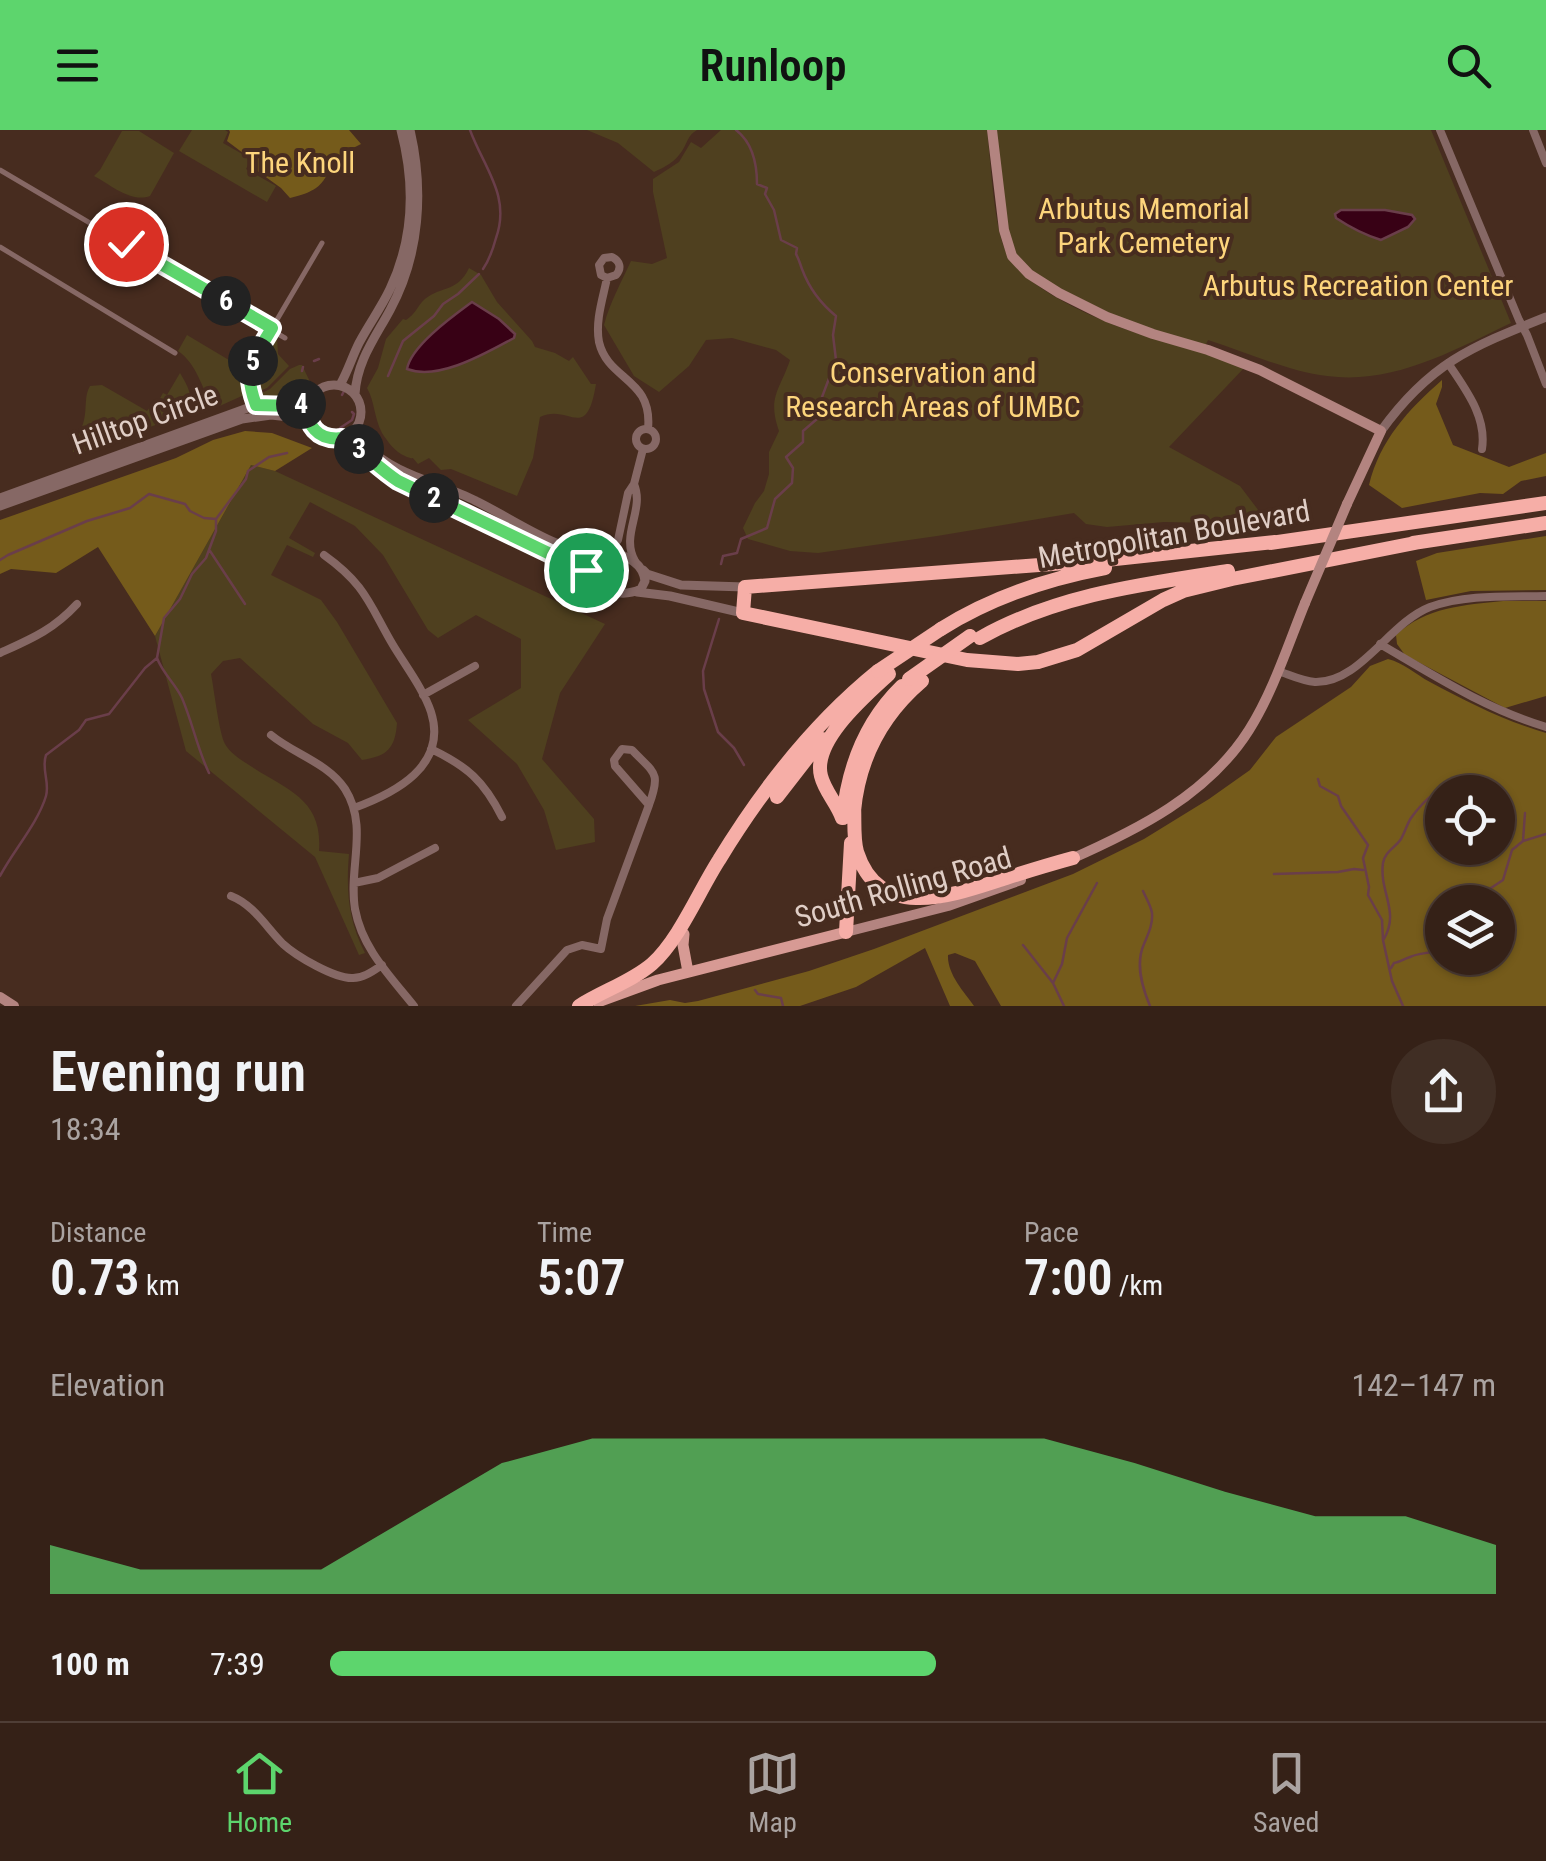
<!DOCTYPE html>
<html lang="en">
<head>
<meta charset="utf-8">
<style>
	:root { --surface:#352117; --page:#402e24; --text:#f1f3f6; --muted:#aaa3a1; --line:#4f3e36; --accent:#5dd56d }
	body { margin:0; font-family:"Roboto Condensed",sans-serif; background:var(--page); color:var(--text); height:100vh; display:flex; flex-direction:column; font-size:38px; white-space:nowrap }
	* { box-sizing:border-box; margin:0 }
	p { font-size:32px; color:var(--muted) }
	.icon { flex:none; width:55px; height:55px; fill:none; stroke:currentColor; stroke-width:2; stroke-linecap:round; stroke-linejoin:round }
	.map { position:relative; height:876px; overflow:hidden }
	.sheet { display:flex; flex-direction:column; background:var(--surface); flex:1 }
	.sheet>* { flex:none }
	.fabs { position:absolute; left:1425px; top:645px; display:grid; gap:20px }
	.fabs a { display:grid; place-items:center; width:90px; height:90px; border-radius:50%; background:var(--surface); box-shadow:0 2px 8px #0004,0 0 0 2px var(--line); font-size:50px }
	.pin { position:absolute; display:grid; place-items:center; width:85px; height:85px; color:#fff; margin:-42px; border:5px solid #fff; border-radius:50%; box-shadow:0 2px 10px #0007 }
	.km { position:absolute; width:50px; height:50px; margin:-25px; border-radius:50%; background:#222; color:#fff; font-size:28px; line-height:50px; text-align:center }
	.round { display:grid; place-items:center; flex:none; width:105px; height:105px; border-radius:52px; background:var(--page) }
	.head { display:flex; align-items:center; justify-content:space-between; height:170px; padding:0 50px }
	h1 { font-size:55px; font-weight:600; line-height:75px }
	.stats { display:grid; grid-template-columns:repeat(3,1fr); gap:15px; height:170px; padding:10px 50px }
	.stats div { display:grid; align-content:center }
	.stats b { font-size:50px; font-weight:600 }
	.stats small { font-size:28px; font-weight:400 }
	.stats p { font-size:28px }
	.chart { height:280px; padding:20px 50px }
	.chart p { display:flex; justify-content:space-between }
	.chart svg { width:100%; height:180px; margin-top:10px; fill:var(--accent); opacity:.7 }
	ul { padding:0 50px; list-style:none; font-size:32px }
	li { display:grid; grid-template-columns:160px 120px 1fr; align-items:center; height:75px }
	li i { height:25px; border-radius:12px; background:var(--accent) }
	header { display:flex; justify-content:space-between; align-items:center; height:130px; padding:0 50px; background:var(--accent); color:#111; font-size:45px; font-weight:600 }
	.tabs { display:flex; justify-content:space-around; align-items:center; height:140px; border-top:2px solid var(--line); background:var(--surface); font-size:28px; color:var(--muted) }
	.tabs a { display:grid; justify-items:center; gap:5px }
	.tabs .current { color:var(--accent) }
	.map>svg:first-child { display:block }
	.green { fill:#4f401f }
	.forest { fill:#755b1b; fill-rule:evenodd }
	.water { fill:#380115; stroke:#6a3e4a; stroke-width:2.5 }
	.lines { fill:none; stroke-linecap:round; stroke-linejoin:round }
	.stream { stroke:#6a3e4a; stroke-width:2.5 }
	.pedestrian { stroke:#866865; stroke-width:5 }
	.minor { stroke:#866865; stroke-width:8 }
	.tertiary { stroke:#866865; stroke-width:9 }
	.secondary { stroke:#b38480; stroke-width:10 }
	.primary { stroke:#d79a94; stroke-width:11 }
	.motorway { stroke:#f6aea7; stroke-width:14 }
	.secondary-bridge { stroke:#b38480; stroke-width:10 }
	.motorway-bridge { stroke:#f6aea7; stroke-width:14 }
	.route-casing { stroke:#fff; stroke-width:20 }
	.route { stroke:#5dd56d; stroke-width:12 }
	.labels { text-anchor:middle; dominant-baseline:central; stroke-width:8; stroke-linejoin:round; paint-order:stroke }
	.park-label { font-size:30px; fill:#fdd57c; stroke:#472c1f }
	.street-label { font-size:30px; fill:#e0cec6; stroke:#472c1f }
</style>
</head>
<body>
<header><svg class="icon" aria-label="menu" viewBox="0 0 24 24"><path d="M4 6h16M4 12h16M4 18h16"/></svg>Runloop<svg class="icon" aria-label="search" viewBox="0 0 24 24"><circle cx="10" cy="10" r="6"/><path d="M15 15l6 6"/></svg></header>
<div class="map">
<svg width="1546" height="876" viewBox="0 0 1546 876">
	<rect width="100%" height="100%" fill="#472c1f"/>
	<path class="green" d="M192 0H225L228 2 223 13 251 29 246 39 276 56 267 72 179 21Z
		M587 0H697C687 6 688 12 682 21 675 32 665 37 654 42L618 13Z
		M721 0H987C991 33 993 93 1006 122 1024 161 1109 195 1149 207 1166 213 1184 216 1201 222 1216 226 1230 233 1244 238L1169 317 1240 356 1265 389 1216 393 1164 392 1107 397 1086 394 1074 383 937 406 818 423 790 421 748 409 743 398 755 373 764 361 769 344V322L779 301C767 267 780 260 790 230L776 220 732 208 706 210 689 236 659 262 634 246 604 195C610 172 621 153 631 131L652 134 667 128 653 62V49L679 32 691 12 701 18Z
		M995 0H1431L1511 193C1454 220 1393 255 1327 246 1287 241 1246 222 1208 210L1205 216 1132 194 1044 151C1033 144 1022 135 1016 124 1000 95 999 34 995 0Z
		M122 1H139L174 23 150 66C131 73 111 55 94 46L100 40Z
		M469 138 481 145 497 172 532 211 535 217 555 223 569 231 573 227 591 254H596C586 314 570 273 540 287L533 328 517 366 451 339 441 340 429 328 418 334C408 323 418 332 405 326 395 322 388 312 382 303 374 288 375 272 367 258L378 238 386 209 403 189 406 190C415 184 416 179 422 172 438 155 457 164 469 138Z
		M187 205 244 239 248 256 244 265 213 279C202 258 197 234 178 221Z
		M273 205 277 207 278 224 289 236 267 258 255 263C248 239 259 224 273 205Z
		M299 235H302L312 256 308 266 292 273 259 271 256 266 270 259 290 239Z
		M180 243C188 256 196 270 185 284L83 322H73C72 309 82 302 84 290 87 278 84 266 90 256L102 255 147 281 150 277 154 279 163 263 167 265Z
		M251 335 275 341 605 494 560 563 542 629 594 689 595 712 556 720 544 680 517 634 468 590 521 558V509L476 485 438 508 428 500 383 425 355 396 310 372 289 408 315 423 313 427 287 415 271 445 321 470 337 492 397 593C395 619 387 626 362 630L348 613 313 594 240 528 223 531 211 544C214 559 219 603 225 614 230 623 241 630 249 635 286 660 323 668 319 721L349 724C346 760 348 790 365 823L359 825 315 727 186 621 155 506Z"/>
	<path class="forest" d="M229 0H349L361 14C356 17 350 19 346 22 319 42 335 58 290 68L281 58 252 37 251 29 227 11 230 2Z
		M1442 250V257L1436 274 1453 315 1509 337 1546 323V346L1521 351 1503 364 1480 363 1402 378 1369 355C1380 310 1408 280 1442 250Z
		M245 301 272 303 312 318 275 341 251 335 155 506 98 417 56 443 11 439 0 444V390L176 328 213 310Z
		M1546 406V460L1471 461 1426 470 1416 431 1437 423Z
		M1503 471H1546V566L1505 578 1405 525 1397 514 1396 505C1426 477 1464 475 1503 471Z
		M1388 529C1404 533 1415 544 1430 552 1467 572 1505 591 1546 603V876H1001L975 831 955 823 948 825C947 844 964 862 974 876H950L925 818 856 857 800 876H635L670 870 685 873 698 871 809 841 874 819 1073 744 1144 709 1209 669 1250 640 1276 607 1351 557 1370 536ZM1442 662H1498V718H1442ZM1442 772H1498V828H1442Z"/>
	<path class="water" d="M1341 80H1385L1412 85 1415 89 1408 97 1381 110C1365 105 1351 98 1336 88L1335 84Z
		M472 172 499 189 515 204 514 208C486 223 439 251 407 239 411 216 453 186 472 172Z"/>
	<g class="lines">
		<path class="stream" d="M470 0C484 38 511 66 496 108 493 119 490 129 483 139
			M314 231 319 229
			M302 241 303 237
			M388 246 403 211 434 186 443 174 458 164 479 144
			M342 265 344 261
			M342 303 340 298 352 290 354 284 352 282
			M210 421 245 474
			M0 430 8 425 87 391 130 378 149 364 185 374 190 381 204 388 216 389
			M721 434 723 426 737 423 741 409 767 398 775 369 792 353 793 338 786 327 803 312V301L817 289 822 267 836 230 833 205 836 186C820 173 809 158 802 139 800 134 799 129 796 124L797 118 781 110 774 80 765 64 767 58 757 54C757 34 753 13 736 0
			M719 489 703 541 704 559 718 602 734 618 744 635
			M157 528C163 544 175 553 182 568 193 594 197 618 209 643
			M1318 649 1320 656 1338 666 1341 676 1368 715 1363 728 1369 757 1368 765 1382 790 1383 810 1392 851 1403 876
			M1523 711 1525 683
			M1274 744 1338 742 1354 739 1363 740
			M0 746C13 721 38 693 46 666 50 652 41 639 46 625L79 600 86 590 109 584 145 538 157 528 164 488 180 469 192 444 206 428 216 401V389L246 349 248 341 269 327 287 323
			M1143 761C1146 768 1151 776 1152 783 1153 795 1148 804 1144 814 1135 834 1142 857 1150 876
			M1470 772 1503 750 1512 720 1523 711 1546 704
			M1384 809C1400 781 1379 762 1383 733 1385 721 1395 718 1401 709 1405 702 1407 694 1411 688 1423 671 1446 649 1467 649
			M1023 815 1053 853 1064 876
			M1391 838 1394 833C1399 832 1404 829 1410 827 1428 819 1439 829 1442 804
			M1053 853 1062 834 1067 808 1097 753
			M755 860 758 864 781 868 783 876"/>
		<path class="pedestrian" d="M0 40 285 208
			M0 117 175 223
			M256 274 248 250 251 234 322 113"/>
		<path class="minor" d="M1440 0 1519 190 1527 205 1546 254
			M1533 0 1546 33
			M607 148 601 145 599 135 604 128 612 127C620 131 622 138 616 145L607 148C603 168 595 191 599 212 608 251 653 248 648 299
			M1448 233C1465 259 1487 286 1482 319
			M636 309a10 10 0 1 1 20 0a10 10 0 1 1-20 0Z
			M634 354C645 380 620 405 635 431
			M608 422 618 410 628 363 634 354 643 319
			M324 425C366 455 369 474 393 515 405 535 424 560 431 582 448 636 395 663 354 678
			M1380 514C1435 546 1484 578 1546 597
			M0 523C31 509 53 500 77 474
			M1278 541C1290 545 1302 551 1315 552 1360 553 1389 493 1430 477 1467 464 1508 467 1546 466
			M423 565 475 536
			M271 605C294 624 328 633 345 659 369 697 348 738 355 779 362 818 390 846 414 876
			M431 619C467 636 484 651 502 687
			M622 619 632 620C655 644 661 642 649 675L615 636 614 630Z
			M354 753 378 748 435 718
			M231 766C254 775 266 797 283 814 296 826 335 849 353 848 364 848 373 841 382 835
			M516 876 567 820 582 815 601 819 607 789 649 675"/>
		<path class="tertiary" d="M307 282a27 27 0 1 1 54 0a27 27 0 1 1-54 0Z
			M340 255C348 241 352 227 359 213 369 194 381 178 390 159 414 108 415 53 401 0
			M355 264C357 231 375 208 390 180 420 125 424 60 410 0
			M358 295C358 303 359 309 366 316 394 345 441 353 476 371 511 388 557 421 596 424
			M1381 301C1430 233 1471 217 1546 187
			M342 308 398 351 569 433 589 446
			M0 368 256 275 294 276 309 271
			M0 376 242 289 271 285 308 289
			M608 422C626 425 643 432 645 451L641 459C619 469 598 460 586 440 586 428 597 422 608 422Z
			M643 440 647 444 681 455 745 457
			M637 462 670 466 743 483"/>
		<path class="secondary" d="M992 0 1004 100 1012 126 1029 144 1059 163 1107 187 1153 204 1208 220 1260 240 1381 301 1347 374
			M1069 730C1137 700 1208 665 1249 600 1273 562 1288 515 1305 473
			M846 802 948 776 1021 750
			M0 867 14 876"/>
		<path class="primary" d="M684 804 683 815 688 842
			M598 872 658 850 846 802"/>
		<path class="motorway" d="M1275 412 1106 430 745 457 743 483 967 530 1018 534 1038 532 1077 520 1163 470 1183 461 1232 449 1420 412
			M1270 413 1546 373
			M1413 413 1546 393
			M941 499C992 467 1046 449 1105 438
			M980 508C1056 465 1143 454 1228 441
			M777 667 822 609
			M854 675C855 690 853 708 857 722 880 794 956 764 1006 748 1028 741 1051 734 1073 728
			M854 681C859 628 881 586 922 551
			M842 688C837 673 825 662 821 646 812 611 865 566 889 544
			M843 688C848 636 865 592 902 556
			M846 802 851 713
			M579 876C602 861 631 852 652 834 679 810 699 761 719 730 761 661 815 592 878 541"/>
		<path class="secondary-bridge" d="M1305 473 1347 374"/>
		<path class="motorway-bridge" d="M878 541 941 499
			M909 549 970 506"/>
	</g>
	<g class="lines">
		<g class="route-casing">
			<path id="route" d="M126 114 272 198C253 231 242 237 256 275L294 276 309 271C304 295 318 311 342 308 362 320 378 338 398 351L569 433 589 446 586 440"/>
		</g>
		<use href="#route" class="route"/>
	</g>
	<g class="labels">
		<g class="park-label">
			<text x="300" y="32">The Knoll</text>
			<text x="1144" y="78">Arbutus Memorial<tspan x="1144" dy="34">Park Cemetery</tspan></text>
			<text x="1358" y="155">Arbutus Recreation Center</text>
			<text x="933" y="242">Conservation and<tspan x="933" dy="34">Research Areas of UMBC</tspan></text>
		</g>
		<g class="street-label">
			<text transform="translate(145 289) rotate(-20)">Hilltop Circle</text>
			<text transform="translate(1174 404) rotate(-10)">Metropolitan Boulevard</text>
			<text transform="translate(903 757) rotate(-16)">South Rolling Road</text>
		</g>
	</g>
</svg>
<div class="fabs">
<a><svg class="icon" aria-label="locate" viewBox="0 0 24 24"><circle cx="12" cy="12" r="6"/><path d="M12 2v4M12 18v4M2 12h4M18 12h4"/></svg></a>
<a><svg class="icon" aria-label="layers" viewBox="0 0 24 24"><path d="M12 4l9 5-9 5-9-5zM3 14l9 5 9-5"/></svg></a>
</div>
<div class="pin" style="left:586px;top:440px;background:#1e9e55"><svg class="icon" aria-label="arrive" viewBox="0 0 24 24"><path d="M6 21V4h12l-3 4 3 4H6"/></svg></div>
<div class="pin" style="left:126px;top:114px;background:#d93025"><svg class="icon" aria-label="check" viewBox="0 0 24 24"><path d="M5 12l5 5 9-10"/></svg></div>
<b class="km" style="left:434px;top:368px">2</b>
<b class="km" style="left:359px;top:319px">3</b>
<b class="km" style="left:301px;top:274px">4</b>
<b class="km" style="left:253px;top:231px">5</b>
<b class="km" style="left:226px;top:171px">6</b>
</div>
<section class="sheet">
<div class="head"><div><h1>Evening run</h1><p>18:34</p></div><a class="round"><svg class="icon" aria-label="share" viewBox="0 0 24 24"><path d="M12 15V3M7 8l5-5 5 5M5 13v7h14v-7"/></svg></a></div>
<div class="stats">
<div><p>Distance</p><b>0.73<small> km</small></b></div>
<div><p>Time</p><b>5:07</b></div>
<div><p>Pace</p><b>7:00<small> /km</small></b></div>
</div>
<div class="chart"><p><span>Elevation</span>142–147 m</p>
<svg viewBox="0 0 160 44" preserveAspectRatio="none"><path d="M0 44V32L10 38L20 38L30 38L40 25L50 12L60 6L70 6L80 6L90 6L100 6L110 6L120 12L130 19L140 25L150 25L160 32V44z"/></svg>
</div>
<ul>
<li><b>100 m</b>7:39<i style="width:52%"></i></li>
</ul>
</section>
<nav class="tabs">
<a class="current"><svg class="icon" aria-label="home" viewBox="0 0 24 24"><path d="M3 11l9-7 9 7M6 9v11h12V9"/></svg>Home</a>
<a><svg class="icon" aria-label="map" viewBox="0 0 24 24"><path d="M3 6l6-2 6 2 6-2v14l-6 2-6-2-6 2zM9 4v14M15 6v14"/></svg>Map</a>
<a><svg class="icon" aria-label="saved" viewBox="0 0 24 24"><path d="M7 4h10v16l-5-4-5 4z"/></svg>Saved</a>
</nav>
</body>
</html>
